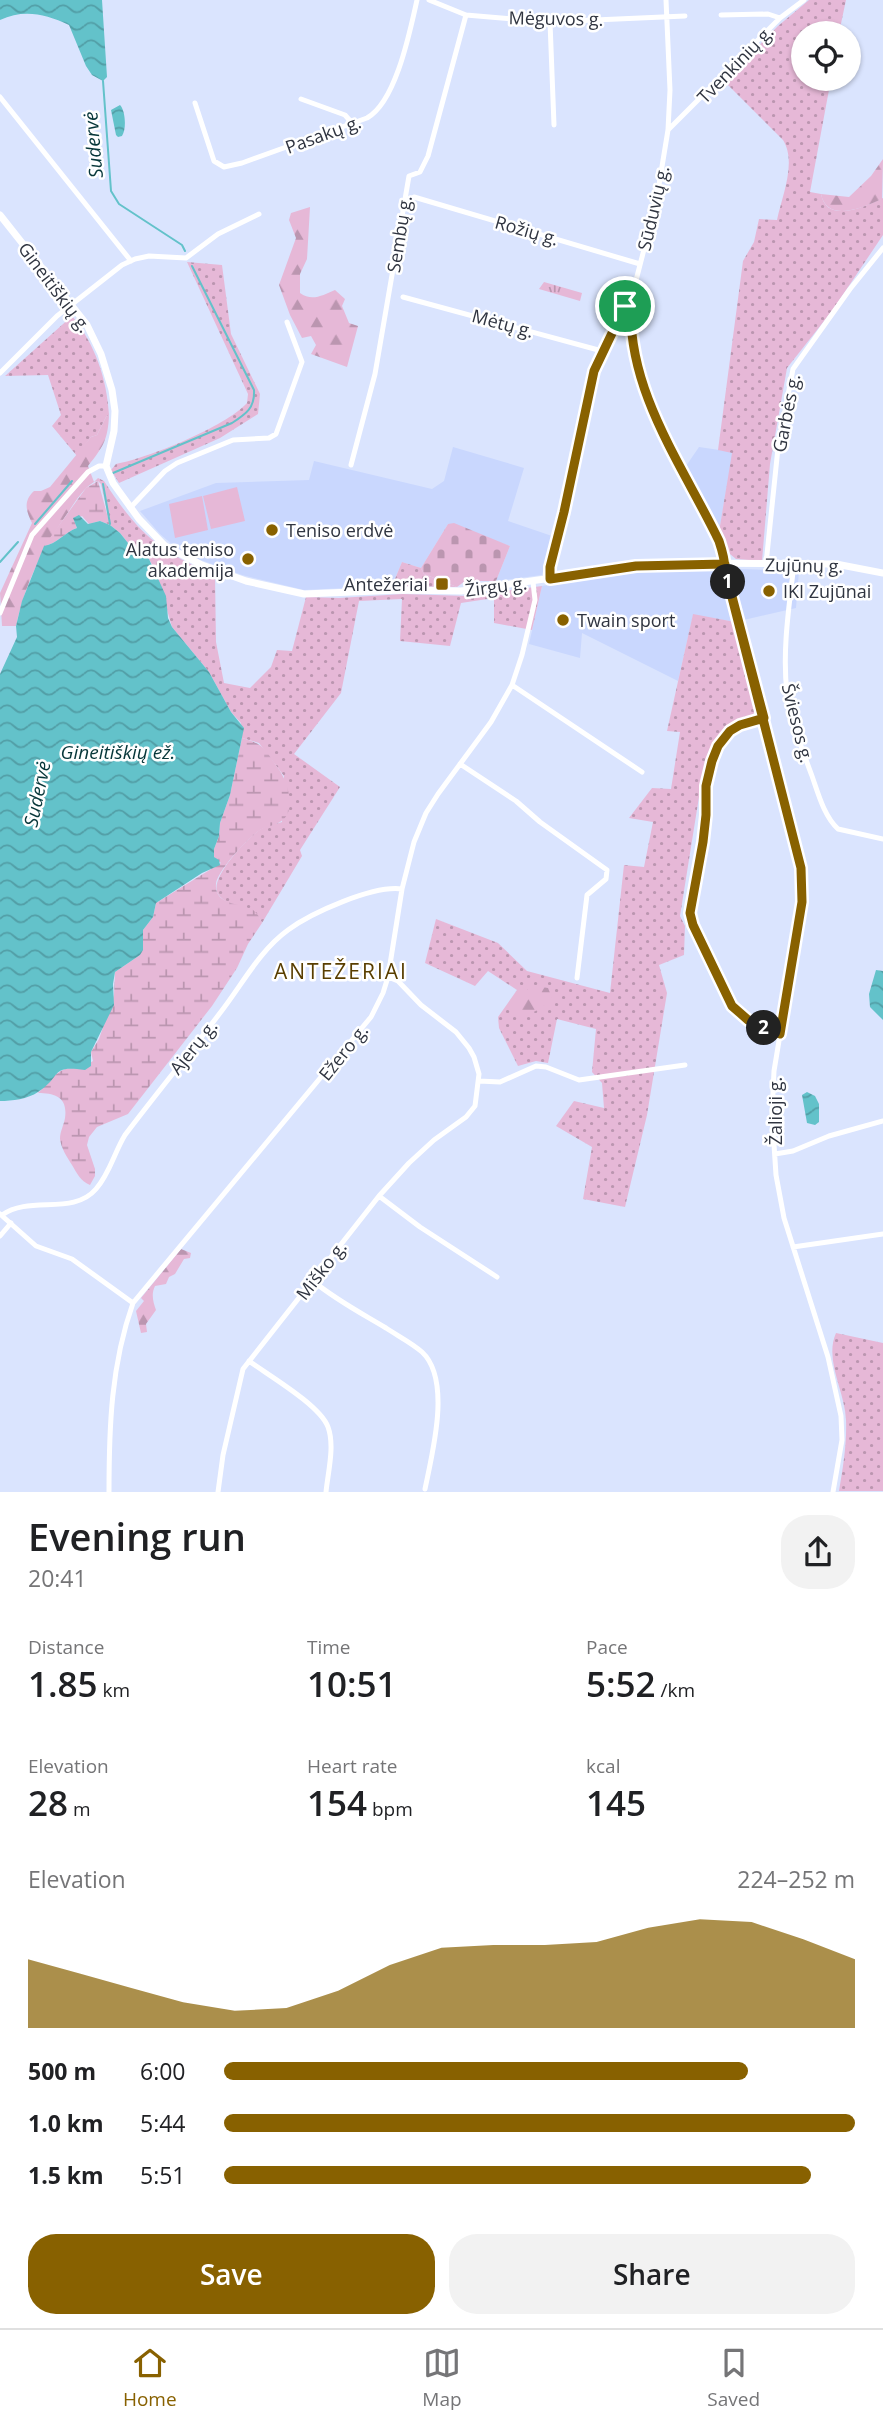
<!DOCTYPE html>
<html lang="en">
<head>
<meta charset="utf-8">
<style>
	:root { --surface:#fff; --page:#f2f2f2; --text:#202124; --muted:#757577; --line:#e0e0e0; --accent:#886100 }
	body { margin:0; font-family:"Open Sans",sans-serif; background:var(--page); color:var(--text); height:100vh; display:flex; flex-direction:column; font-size:26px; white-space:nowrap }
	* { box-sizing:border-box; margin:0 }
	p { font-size:23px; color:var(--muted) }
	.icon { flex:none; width:38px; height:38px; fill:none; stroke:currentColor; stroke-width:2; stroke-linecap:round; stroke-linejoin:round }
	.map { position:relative; height:1492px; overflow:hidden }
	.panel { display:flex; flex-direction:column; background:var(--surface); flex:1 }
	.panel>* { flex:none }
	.buttons { position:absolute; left:791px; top:21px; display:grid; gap:14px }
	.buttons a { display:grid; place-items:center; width:70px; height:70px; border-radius:50%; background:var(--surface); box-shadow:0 2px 5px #0004; font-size:35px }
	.pin { position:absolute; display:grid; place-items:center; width:60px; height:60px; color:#fff; margin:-30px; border:4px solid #fff; border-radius:50%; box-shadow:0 2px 7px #0007 }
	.km { position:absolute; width:35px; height:35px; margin:-18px; border-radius:50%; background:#222; color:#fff; font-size:19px; line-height:35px; text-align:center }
	.round { display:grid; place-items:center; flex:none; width:74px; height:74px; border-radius:28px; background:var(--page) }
	.summary { display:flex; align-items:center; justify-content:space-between; height:119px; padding:0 28px }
	h1 { font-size:38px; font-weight:600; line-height:52px }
	.metrics { display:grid; grid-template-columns:repeat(3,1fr); gap:10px; height:119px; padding:7px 28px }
	.metrics div { display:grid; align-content:center }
	.metrics b { font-size:35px; font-weight:600 }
	.metrics small { font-size:19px; font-weight:400 }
	.metrics p { font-size:19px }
	.chart { height:196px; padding:14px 28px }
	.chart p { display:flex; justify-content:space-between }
	.chart svg { width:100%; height:126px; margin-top:7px; fill:var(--accent); opacity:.7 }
	.primary-button { display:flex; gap:14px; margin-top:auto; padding:14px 28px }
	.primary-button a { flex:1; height:80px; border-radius:28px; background:var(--accent); color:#fff; font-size:28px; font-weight:600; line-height:80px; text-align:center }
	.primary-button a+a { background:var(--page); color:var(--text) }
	ul { padding:0 28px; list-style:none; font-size:23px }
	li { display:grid; grid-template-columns:112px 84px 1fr; align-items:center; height:52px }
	li i { height:18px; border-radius:9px; background:var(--accent) }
	.tabs { display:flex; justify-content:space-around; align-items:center; height:98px; border-top:2px solid var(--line); background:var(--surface); font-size:19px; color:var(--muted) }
	.tabs a { display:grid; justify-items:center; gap:4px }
	.tabs .current { color:var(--accent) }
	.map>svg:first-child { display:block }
	.built { fill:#c9d7fe }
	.grass { fill:url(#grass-dots) }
	.forest { fill:url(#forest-firs) }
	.wetland { fill:url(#wetland-marsh) }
	.cemetery { fill:url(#cemetery-stones) }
	.park { fill:url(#park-tufts) }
	.pitch { fill:#e6b8d7 }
	.water { fill:url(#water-waves) }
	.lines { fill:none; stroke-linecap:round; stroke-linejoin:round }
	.stream { stroke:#63c2ca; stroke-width:2 }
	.minor { stroke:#fff; stroke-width:5 }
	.tertiary { stroke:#fff; stroke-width:7 }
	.route-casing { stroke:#fff; stroke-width:14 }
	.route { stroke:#886100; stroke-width:9 }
	.poi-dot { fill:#886100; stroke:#fff; stroke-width:2.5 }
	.labels { text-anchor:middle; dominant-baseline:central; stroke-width:5; stroke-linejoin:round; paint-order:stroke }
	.street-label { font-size:18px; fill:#303541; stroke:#fff }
	.poi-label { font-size:18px; fill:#303541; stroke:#fff; text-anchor:start }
	.water-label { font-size:19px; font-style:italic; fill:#07373a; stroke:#fff }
	.quarter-label { font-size:21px; letter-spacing:2px; fill:#593e00; stroke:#fff }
</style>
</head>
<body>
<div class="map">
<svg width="883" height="1492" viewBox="0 0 883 1492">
	<defs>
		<pattern id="grass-dots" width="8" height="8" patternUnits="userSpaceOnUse" patternTransform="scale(1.75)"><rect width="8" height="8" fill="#e6b8d7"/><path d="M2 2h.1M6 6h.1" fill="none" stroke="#bb96b0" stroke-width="1.8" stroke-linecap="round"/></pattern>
		<pattern id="forest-firs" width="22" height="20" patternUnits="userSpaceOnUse" patternTransform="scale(1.75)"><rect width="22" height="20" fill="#e6b8d7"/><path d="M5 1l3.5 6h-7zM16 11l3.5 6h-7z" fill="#bb96b0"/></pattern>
		<pattern id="wetland-marsh" width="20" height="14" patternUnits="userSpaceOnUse" patternTransform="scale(1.75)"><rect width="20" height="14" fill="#e6b8d7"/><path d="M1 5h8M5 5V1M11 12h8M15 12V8" fill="none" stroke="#bb96b0"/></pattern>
		<pattern id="cemetery-stones" width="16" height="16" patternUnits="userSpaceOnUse" patternTransform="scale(1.75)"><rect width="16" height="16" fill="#e6b8d7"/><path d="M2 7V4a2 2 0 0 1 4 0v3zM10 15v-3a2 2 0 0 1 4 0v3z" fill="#bb96b0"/></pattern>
		<pattern id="park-tufts" width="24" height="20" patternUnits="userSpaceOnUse" patternTransform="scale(1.75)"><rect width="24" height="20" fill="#e6b8d7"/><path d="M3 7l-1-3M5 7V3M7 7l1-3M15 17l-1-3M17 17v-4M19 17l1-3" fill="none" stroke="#bb96b0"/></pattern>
		<pattern id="water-waves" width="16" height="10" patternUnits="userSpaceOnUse" patternTransform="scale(1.75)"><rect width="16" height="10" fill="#63c2ca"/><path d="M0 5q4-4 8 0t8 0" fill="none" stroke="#529ea6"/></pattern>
	</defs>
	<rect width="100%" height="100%" fill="#dae4fe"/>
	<path class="built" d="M453 447 524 468 508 521 552 536 542 575 496 581 510 546 448 524 421 568 402 562 392 586 304 590 242 575 198 559 175 547 160 534 140 511 216 483 309 480 314 461 432 489 444 481Z
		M699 447 733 452 719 532 686 466Z
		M710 568 799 571 796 608 735 622 693 615 678 681 582 633 580 658 529 644 542 586 633 571Z"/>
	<path class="grass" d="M809 0H846L839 33H803V79H831L810 192 821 194C827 225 866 206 883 198V235L832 311 787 368 770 464 762 561 736 559 730 554 719 532 732 453 718 450 743 261 754 242 759 219 777 220C782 196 797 162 783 140L724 81 778 26Z
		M187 262 222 265 231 334 260 394 258 414 220 438 119 483 111 470 116 464C148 458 225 427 247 403L248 394Z
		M72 316C95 344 107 379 109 415L106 417 97 435 91 437 77 456 52 426 61 415 48 375 5 376Z
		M98 478 104 481C137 532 159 552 215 575L216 642 224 683 250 688 271 667 277 650 292 651 306 597 339 598 403 594 467 596 542 586 532 630 494 623V598L461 603 450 646 400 641 402 599 359 601 341 693 294 754 340 787 300 850 302 856 262 923C252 901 230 911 218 894 208 879 248 837 261 829 267 825 276 824 282 822L284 776 259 743 242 738 241 723 231 712 209 672 172 627 156 572 149 559 136 553 120 533 110 525 101 484 98 481 94 482Z
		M402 562 421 568 424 574 457 587 392 586Z
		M693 614 735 622 756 709 752 717 732 723 710 750 702 778 680 916 685 926 684 955 659 965 667 993 647 1115 625 1207 583 1199 592 1147 556 1126 574 1101 604 1108 602 1083 592 1072 596 1029 557 1019 548 1063 536 1061 518 1066 499 1028 498 1017 517 990 488 971 475 986 425 963 436 919 498 943 527 971 610 993 624 865 644 867 653 822 629 818 652 788 671 789 680 732 667 731Z
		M836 1333 883 1343V1491H839C843 1468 847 1444 846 1420 845 1391 824 1360 836 1333Z"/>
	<path class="forest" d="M883 159 882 199C864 207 827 224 821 194L849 197 871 176Z
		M310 207 307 259 300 274V293C312 302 323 295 335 290L345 299 342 306 349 323 358 326 347 367 311 354 316 345 311 336 302 338 290 315 279 285 296 238 289 220 291 213Z
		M109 415C108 440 103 447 88 466L94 482C84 488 76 500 69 511 43 548 26 581 16 626H2L0 593 32 523C26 511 23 501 34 491H41L50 487 91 437 97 435 106 417Z
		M535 986 548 988 552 998C543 1009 529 1017 515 1014L511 1004 519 993Z
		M181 1249 191 1253 190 1258 184 1259 175 1274 169 1277 166 1284 155 1286C151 1294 153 1302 156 1310L146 1324 147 1332 141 1333 136 1311 144 1301 141 1298Z"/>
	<path class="wetland" d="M98 481 110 525 100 521 89 524 82 516 74 520 77 528C65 532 57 544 44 546L86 488Z
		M242 738C265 744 265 750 278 768 287 780 298 812 280 822 274 826 266 826 260 830 248 838 217 871 216 884 214 905 241 903 253 910 257 913 260 918 262 923L248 944 237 968 212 1006 128 1114 97 1127 89 1137 87 1145 95 1169V1176L90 1185C80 1181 77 1173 72 1165 67 1157 61 1148 60 1139 60 1131 64 1125 65 1118 68 1097 55 1093 38 1093 52 1080 59 1064 80 1069L93 1061 91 1052 99 1039 114 995 115 972 140 955 143 930 153 917 156 903 221 863 214 857V849L219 836 220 823 230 795Z"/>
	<path class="cemetery" d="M454 523 510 546 496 581H465L457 587 424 574 421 568 448 524Z"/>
	<path class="park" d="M544 282 582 293 580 301 539 289Z"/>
	<path class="pitch" d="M237 487 245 521 211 529 203 496Z
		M202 496 208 530 175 538 169 504Z"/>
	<path class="water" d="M0 0H102L107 77 103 81 92 75 86 66 69 25C45 14 24 9 0 20Z
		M120 105C125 110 127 128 122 136L118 137 116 135 111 110Z
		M79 515 88 524 100 521 110 525 120 533 136 553 149 559 166 596 168 618 172 627 209 672 231 712 244 728 230 795 220 823 219 836 214 849V857L219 860 220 865 202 873 156 903 153 917 143 930V950L140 955 115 972 113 984 114 1005 91 1052V1066L85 1070C49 1065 63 1076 38 1092 28 1099 12 1101 0 1101V674L17 637 16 626 22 601 44 546C57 544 65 532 77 528L73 518Z
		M876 970 883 971V1020L870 1007 869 994Z
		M807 1092 815 1096 819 1104V1122L815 1125 807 1123 802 1095Z"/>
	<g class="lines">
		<path class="stream" d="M103 81 111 191 119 204 182 245 185 251
			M113 473 232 423C246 414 255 408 254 390L192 266
			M103 484 110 524
			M35 524 72 481
			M0 562 18 542"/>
		<path class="minor" d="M429 0 466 15 550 22 685 16
			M666 0 670 90 668 130 656 203 633 292 632 337 643 387 679 464 719 541 725 570 801 868 802 902 774 1071 772 1114 776 1175 784 1218 828 1357 841 1416 842 1440 833 1492
			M721 15 768 14 780 18
			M550 22 554 125
			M0 97 131 261
			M301 99 345 115 352 123
			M195 103 214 161 224 167 242 163 367 118C396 102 410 31 417 0
			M668 130 780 18 804 0
			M414 197 640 264
			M403 297 602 351
			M0 373 57 316 122 265 135 259 149 256 186 258 218 234 259 214
			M351 465 375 374 409 176 420 172 428 156 466 15
			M130 508 165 471 177 463 233 440 269 438 276 434 302 362 287 322
			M766 564 778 448 793 369 850 289 883 248
			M794 564C789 607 782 651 787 693 791 721 802 749 812 776 818 793 824 816 838 829L883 839
			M550 579V567L595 371 622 310 631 304
			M0 613 32 535 88 472 99 466H106
			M512 685 642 772
			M764 718C750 722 735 725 725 735 702 760 709 793 705 823 701 853 696 883 690 913L693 924 731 1006 748 1020 780 1034
			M460 764 516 801 540 822 607 870 606 879 587 895 577 978
			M479 1081 500 1082 536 1066 546 1067 579 1080 685 1065
			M775 1154 793 1151 829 1136 883 1121
			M379 1196 420 1227 497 1277
			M0 1214 36 1246 72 1259 133 1303
			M2 1215C30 1195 73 1216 96 1189 110 1173 114 1153 125 1135 156 1094 189 1054 220 1013 242 985 259 951 288 930 311 913 373 885 402 889
			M0 1236 11 1223
			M793 1247 883 1234
			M313 1281C336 1300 361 1313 386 1328 398 1336 412 1343 422 1352 452 1380 432 1454 425 1489
			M249 1361C268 1375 320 1405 328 1427 335 1446 328 1472 326 1492
			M109 1492C109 1427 111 1365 133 1303L371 1017 383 993 388 977 402 889 414 842 426 813 438 794 491 722 512 685 522 655 535 600 533 582
			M218 1492 223 1455 243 1369 379 1196 409 1163 434 1140 466 1117 475 1106 479 1074 474 1057 469 1048 456 1032 421 1005 398 981 388 977"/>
		<path class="tertiary" d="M0 215 87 325 101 354 112 390 115 411 114 431 106 466 113 483 139 519 165 546 202 565 246 581 304 594 400 590 461 591 636 566 676 563 836 564 883 573"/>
	</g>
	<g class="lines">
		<g class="route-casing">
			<path id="route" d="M625 306 594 371 564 512 550 567V579L636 566 725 564V570L801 868 802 902 780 1034 748 1020 732 1006 693 925 690 913 703 842 706 815V786L712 761 718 746 730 731 740 725 764 718 725 570C725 560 722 550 719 541 683 466 627 391 631 304L625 306"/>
		</g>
		<use href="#route" class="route"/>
	</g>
	<g class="poi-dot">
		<circle cx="272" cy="530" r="7"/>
		<circle cx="248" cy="559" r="7"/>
		<rect x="435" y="577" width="14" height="14" rx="3.5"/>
		<circle cx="769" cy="591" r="7"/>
		<circle cx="563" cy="620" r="7"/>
	</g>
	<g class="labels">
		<g class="street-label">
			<text transform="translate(556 18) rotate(1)">Mėguvos g.</text>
			<text transform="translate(735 64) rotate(-46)">Tvenkinių g.</text>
			<text transform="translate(323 134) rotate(-20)">Pasakų g.</text>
			<text transform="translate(653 208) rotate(-77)">Sūduvių g.</text>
			<text transform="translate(527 230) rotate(16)">Rožių g.</text>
			<text transform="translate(399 234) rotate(-81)">Sembų g.</text>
			<text transform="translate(55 287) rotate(53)">Gineitiškių g.</text>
			<text transform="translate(503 323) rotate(15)">Mėtų g.</text>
			<text transform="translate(786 413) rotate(-79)">Garbės g.</text>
			<text transform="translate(804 565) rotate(1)">Zujūnų g.</text>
			<text transform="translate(496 586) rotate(-7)">Žirgų g.</text>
			<text transform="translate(798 723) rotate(76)">Šviesos g.</text>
			<text transform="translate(193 1047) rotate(-51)">Ajerų g.</text>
			<text transform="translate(343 1052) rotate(-51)">Ežero g.</text>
			<text transform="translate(775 1111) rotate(-90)">Žalioji g.</text>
			<text transform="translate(321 1270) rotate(-52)">Miško g.</text>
		</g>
		<g class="poi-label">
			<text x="286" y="530">Teniso erdvė</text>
			<text x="234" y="549" text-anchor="end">Alatus teniso<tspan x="234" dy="21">akademija</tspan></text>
			<text x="428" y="584" text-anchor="end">Antežeriai</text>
			<text x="783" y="591">IKI Zujūnai</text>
			<text x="577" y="620">Twain sport</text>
		</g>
		<g class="water-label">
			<text transform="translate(93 145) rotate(-95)">Sudervė</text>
			<text x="118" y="752">Gineitiškių ež.</text>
			<text transform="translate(37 794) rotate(-78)">Sudervė</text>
		</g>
		<g class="quarter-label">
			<text x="341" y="971">ANTEŽERIAI</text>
		</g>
	</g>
</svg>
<div class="buttons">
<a><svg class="icon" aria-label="locate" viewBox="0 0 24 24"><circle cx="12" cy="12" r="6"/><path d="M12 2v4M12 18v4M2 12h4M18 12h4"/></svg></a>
</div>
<div class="pin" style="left:625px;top:306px;background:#1e9e55"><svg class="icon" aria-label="arrive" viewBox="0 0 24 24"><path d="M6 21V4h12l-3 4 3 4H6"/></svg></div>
<b class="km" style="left:728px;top:582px">1</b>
<b class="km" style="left:764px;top:1028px">2</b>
</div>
<section class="panel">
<div class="summary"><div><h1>Evening run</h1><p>20:41</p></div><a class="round"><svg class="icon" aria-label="share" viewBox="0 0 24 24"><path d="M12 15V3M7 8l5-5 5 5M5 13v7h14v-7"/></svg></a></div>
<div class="metrics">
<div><p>Distance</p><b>1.85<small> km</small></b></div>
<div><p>Time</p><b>10:51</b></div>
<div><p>Pace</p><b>5:52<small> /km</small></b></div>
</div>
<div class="metrics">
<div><p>Elevation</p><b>28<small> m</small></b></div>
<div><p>Heart rate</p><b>154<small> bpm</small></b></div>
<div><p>kcal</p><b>145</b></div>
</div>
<div class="chart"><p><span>Elevation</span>224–252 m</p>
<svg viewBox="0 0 160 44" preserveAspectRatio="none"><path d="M0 44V20L10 25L20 30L30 35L40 38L50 37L60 31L70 22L80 16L90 15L100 15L110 14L120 9L130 6L140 7L150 13L160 20V44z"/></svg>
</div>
<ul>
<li><b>500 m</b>6:00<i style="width:83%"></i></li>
<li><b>1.0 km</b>5:44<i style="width:100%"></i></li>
<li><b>1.5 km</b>5:51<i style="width:93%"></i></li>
</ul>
<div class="primary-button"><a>Save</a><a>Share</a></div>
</section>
<nav class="tabs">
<a class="current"><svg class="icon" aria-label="home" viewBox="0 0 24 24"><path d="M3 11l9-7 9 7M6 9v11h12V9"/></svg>Home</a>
<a><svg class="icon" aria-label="map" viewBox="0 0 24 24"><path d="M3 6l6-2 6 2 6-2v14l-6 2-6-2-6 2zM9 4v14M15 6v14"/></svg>Map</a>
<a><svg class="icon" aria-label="saved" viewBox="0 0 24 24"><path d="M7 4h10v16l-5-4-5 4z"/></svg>Saved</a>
</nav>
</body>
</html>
